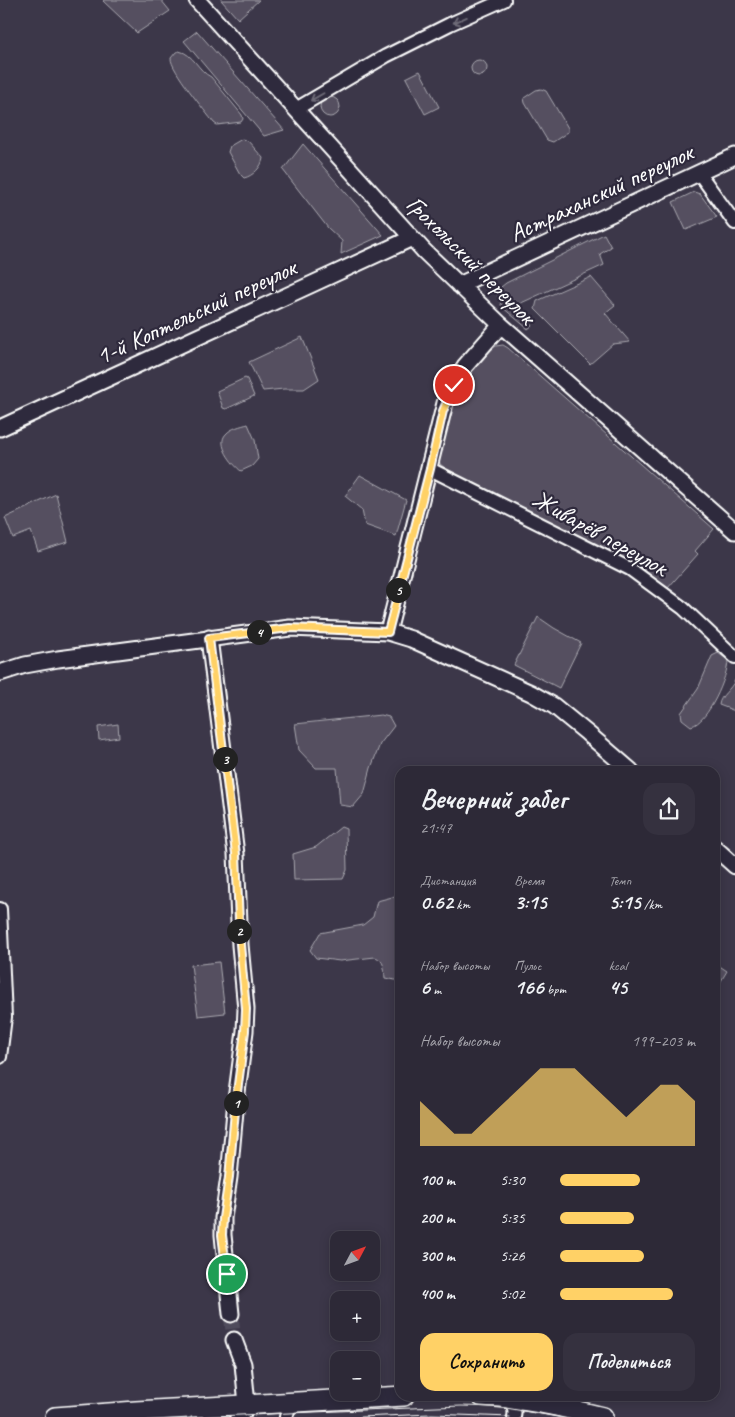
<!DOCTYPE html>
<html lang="ru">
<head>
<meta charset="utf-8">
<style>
	:root { --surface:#2d2937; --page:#35313f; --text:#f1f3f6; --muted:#a7a6ad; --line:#484552; --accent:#ffd166 }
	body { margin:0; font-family:Caveat,sans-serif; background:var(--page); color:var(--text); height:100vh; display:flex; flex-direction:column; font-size:19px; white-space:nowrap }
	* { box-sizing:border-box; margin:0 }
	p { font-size:16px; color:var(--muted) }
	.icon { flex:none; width:28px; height:28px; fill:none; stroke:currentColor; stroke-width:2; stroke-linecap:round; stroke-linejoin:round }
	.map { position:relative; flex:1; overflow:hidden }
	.panel { position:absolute; left:395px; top:766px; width:325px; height:635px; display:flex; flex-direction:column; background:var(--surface); border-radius:15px; box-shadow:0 2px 12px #0003,0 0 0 1px var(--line) }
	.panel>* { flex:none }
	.needle { width:32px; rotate:49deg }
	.fabs { position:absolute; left:330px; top:1231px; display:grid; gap:10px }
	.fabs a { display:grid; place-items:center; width:50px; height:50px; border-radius:10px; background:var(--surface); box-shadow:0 2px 12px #0003,0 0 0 1px var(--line); font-size:25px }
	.pin { position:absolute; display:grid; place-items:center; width:42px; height:42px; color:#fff; margin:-21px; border:2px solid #fff; border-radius:50%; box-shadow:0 1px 5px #0007 }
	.km { position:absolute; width:25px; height:25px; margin:-12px; border-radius:50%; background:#222; color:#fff; font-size:14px; line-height:25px; text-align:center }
	.round { display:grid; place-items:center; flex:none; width:52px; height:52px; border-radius:15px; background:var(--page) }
	.summary { display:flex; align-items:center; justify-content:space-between; height:85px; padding:0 25px }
	h1 { font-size:28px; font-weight:700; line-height:38px }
	.stats { display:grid; grid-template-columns:repeat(3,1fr); gap:8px; height:85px; padding:5px 25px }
	.stats div { display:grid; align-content:center }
	.stats b { font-size:21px; font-weight:700 }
	.stats small { font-size:14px; font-weight:400 }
	.stats p { font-size:14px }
	.chart { height:140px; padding:10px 25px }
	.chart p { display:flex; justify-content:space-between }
	.chart svg { width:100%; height:90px; margin-top:5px; fill:var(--accent); opacity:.7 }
	.action { display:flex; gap:10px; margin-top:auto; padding:10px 25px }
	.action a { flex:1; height:58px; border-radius:15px; background:var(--accent); color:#111; font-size:20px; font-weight:700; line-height:58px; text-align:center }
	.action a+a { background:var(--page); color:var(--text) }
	ul { padding:0 25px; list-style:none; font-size:16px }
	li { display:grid; grid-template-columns:80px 60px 1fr; align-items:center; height:38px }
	li i { height:12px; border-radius:6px; background:var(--accent) }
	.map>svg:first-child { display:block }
	.green { fill:#555060; stroke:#aaa8b0 }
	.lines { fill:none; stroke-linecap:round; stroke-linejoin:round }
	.tertiary-tunnel { stroke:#504b5b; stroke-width:15; stroke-dasharray:15 8; stroke-linecap:butt }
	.minor-casing { stroke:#fff; stroke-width:16 }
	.tertiary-casing { stroke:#fff; stroke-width:19 }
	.primary-casing { stroke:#fff; stroke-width:22 }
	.minor { stroke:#2f2a3d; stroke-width:12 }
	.tertiary { stroke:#2f2a3d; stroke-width:15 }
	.primary { stroke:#2f2a3d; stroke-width:19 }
	.tram { stroke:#fff; stroke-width:1 }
	.oneway { stroke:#6d6a77 }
	.route-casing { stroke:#fff; stroke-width:10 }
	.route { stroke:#ffd166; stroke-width:6 }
	.labels { text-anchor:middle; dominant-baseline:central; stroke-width:4.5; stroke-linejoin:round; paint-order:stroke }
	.street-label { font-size:25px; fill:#fff; stroke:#2f2a3d }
</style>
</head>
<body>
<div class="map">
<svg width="735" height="1417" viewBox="0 0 735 1417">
	<rect width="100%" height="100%" fill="#3c3749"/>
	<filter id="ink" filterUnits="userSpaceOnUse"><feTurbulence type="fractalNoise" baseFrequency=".02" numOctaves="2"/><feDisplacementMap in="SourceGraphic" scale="10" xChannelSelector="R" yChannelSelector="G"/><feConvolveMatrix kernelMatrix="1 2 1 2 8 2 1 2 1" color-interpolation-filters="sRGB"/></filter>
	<g filter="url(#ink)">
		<path class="green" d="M104 0H161L170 11 137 33 103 1Z
			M221 0H259L238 19Z
			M197 31 284 130 264 136 184 41Z
			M179 51C194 54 198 71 211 77L242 115 243 119 241 122 217 125 214 123C206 112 170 69 171 58L176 52Z
			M471 68a8 8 0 1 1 16 0a8 8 0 1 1-16 0Z
			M420 71 439 107 425 114 406 78Z
			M541 89 546 91 568 128V132L553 142 547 140 525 103 524 98 536 90Z
			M320 107a10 10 0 1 1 20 0a10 10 0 1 1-20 0Z
			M242 139 248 141 263 158C262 167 253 176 244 178L240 174 228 152 230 146Z
			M303 144 383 235 341 254 342 241 328 228 283 170Z
			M694 192 700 194 717 217 686 230 673 202Z
			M604 234 611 247 600 254 604 265 519 304 523 315 532 326 528 329 502 307 496 291 506 283Z
			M591 277 615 305 605 313 630 342 613 344 590 364 535 309 537 301Z
			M302 337 319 379 304 389H284L263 391 249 362Z
			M503 345 508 348 714 529 695 551 698 554 667 589 649 574 609 550 445 468 440 464 439 459 456 395 466 379 491 350 496 346Z
			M245 378 247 379 254 396 226 409 223 408 217 391Z
			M248 424 255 440 258 459 252 466 241 471C232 464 216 444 226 434 231 428 241 426 248 424Z
			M360 475 406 500 396 536 365 525 362 510 345 496Z
			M56 494 68 542 38 551 31 531 13 538 5 518Z
			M538 617 554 628 581 643 559 688 514 665Z
			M718 653 728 660C728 676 708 723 691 726L682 719 681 713 698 689 712 656Z
			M735 680V711L719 705C720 695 731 690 735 680Z
			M381 715 389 717 394 726 380 744 371 768 364 794 353 807 340 805 337 768H316L299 750 295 724Z
			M118 724 119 737 99 740 98 727Z
			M341 827 346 829 347 870 343 879 294 880 293 854 316 847Z
			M400 895V981L385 978C384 969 385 960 375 957L340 961 316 958 310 950 320 933 363 925 373 917 377 901Z
			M219 962 225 1013 198 1016 191 965Z
			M715 963 727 971 715 991Z"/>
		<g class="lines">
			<path class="tertiary-tunnel" d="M231 1314 234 1340"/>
			<g class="minor-casing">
				<path id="minor" d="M296 109 386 56 450 24 504 0
					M699 173 735 223
					M430 469 630 569 683 608 735 657
					M0 909 5 1017 0 1057
					M503 1398C512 1401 516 1408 514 1417
					M286 1417 289 1408 300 1402"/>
			</g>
			<g class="tertiary-casing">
				<path id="tertiary" d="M197 0 424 251 501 325 735 531
					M459 285 735 156
					M0 428 412 238
					M388 632 445 403 465 366 501 325
					M209 638 236 854 240 945 246 1009 245 1031 236 1100 229 1177 223 1218V1235L231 1314
					M0 673 25 665 58 659 290 628 388 632 411 639 531 693 554 706 587 733 631 771
					M715 848 735 866
					M234 1340 243 1364 247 1404 245 1410 238 1417"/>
			</g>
			<g class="primary-casing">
				<path id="primary" d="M481 1396C523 1398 563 1407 603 1417
					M55 1417 136 1411 404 1396"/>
			</g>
			<use href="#minor" class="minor"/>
			<use href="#tertiary" class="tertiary"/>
			<use href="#primary" class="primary"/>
			<path class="tram" d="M191 1417 461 1406 500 1407 559 1417
				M360 1417 432 1414 510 1417"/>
		</g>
		<defs><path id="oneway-shaft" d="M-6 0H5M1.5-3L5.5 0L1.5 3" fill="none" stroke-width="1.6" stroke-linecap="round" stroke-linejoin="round" transform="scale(1.25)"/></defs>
		<g class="oneway">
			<use href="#oneway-shaft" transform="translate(460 20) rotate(156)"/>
			<use href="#oneway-shaft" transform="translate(317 97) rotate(150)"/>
		</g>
	</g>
	<g class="lines" filter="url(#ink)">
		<g class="route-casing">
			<path id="route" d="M227 1274 222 1235 223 1218 229 1177 236 1100 245 1031 246 1009 240 944 236 854 209 638 290 628 388 632 430 469 443 411 454 385"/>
		</g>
		<use href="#route" class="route"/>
	</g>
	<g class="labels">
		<g class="street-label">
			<text transform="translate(601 193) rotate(-25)">Астраханский переулок</text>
			<text transform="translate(471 260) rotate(45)">Грохольский переулок</text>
			<text transform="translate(196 312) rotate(-25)">1-й Коптельский переулок</text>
			<text transform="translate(600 533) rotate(29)">Живарёв переулок</text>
		</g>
	</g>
</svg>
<div class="fabs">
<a><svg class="needle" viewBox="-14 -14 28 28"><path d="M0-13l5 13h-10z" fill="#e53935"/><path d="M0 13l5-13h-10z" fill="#a7a6ad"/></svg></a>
<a>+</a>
<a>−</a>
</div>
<div class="pin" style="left:227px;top:1274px;background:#1e9e55"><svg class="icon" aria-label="arrive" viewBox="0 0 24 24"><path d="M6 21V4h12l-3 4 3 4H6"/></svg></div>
<div class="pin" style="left:454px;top:385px;background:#d93025"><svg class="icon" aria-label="check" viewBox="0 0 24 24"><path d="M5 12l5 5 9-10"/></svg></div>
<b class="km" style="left:236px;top:1103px">1</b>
<b class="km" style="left:239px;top:931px">2</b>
<b class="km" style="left:225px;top:759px">3</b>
<b class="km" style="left:259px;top:632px">4</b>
<b class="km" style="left:398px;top:590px">5</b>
<section class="panel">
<div class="summary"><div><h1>Вечерний забег</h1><p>21:47</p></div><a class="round"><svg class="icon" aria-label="share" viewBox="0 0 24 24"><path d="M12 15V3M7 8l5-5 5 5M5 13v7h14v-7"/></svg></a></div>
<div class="stats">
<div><p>Дистанция</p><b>0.62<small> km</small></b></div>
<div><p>Время</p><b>3:15</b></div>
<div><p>Темп</p><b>5:15<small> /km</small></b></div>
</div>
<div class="stats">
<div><p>Набор высоты</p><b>6<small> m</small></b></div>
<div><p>Пульс</p><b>166<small> bpm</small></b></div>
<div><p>kcal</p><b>45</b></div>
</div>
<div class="chart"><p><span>Набор высоты</span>199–203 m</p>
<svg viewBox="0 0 160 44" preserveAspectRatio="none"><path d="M0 44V22L10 30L20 38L30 38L40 30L50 22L60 14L70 6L80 6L90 6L100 14L110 22L120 30L130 22L140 14L150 14L160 22V44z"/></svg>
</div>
<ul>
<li><b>100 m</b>5:30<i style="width:59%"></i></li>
<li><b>200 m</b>5:35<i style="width:55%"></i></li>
<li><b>300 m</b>5:26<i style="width:62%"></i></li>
<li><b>400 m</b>5:02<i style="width:84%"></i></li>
</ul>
<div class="action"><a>Сохранить</a><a>Поделиться</a></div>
</section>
</div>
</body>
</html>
